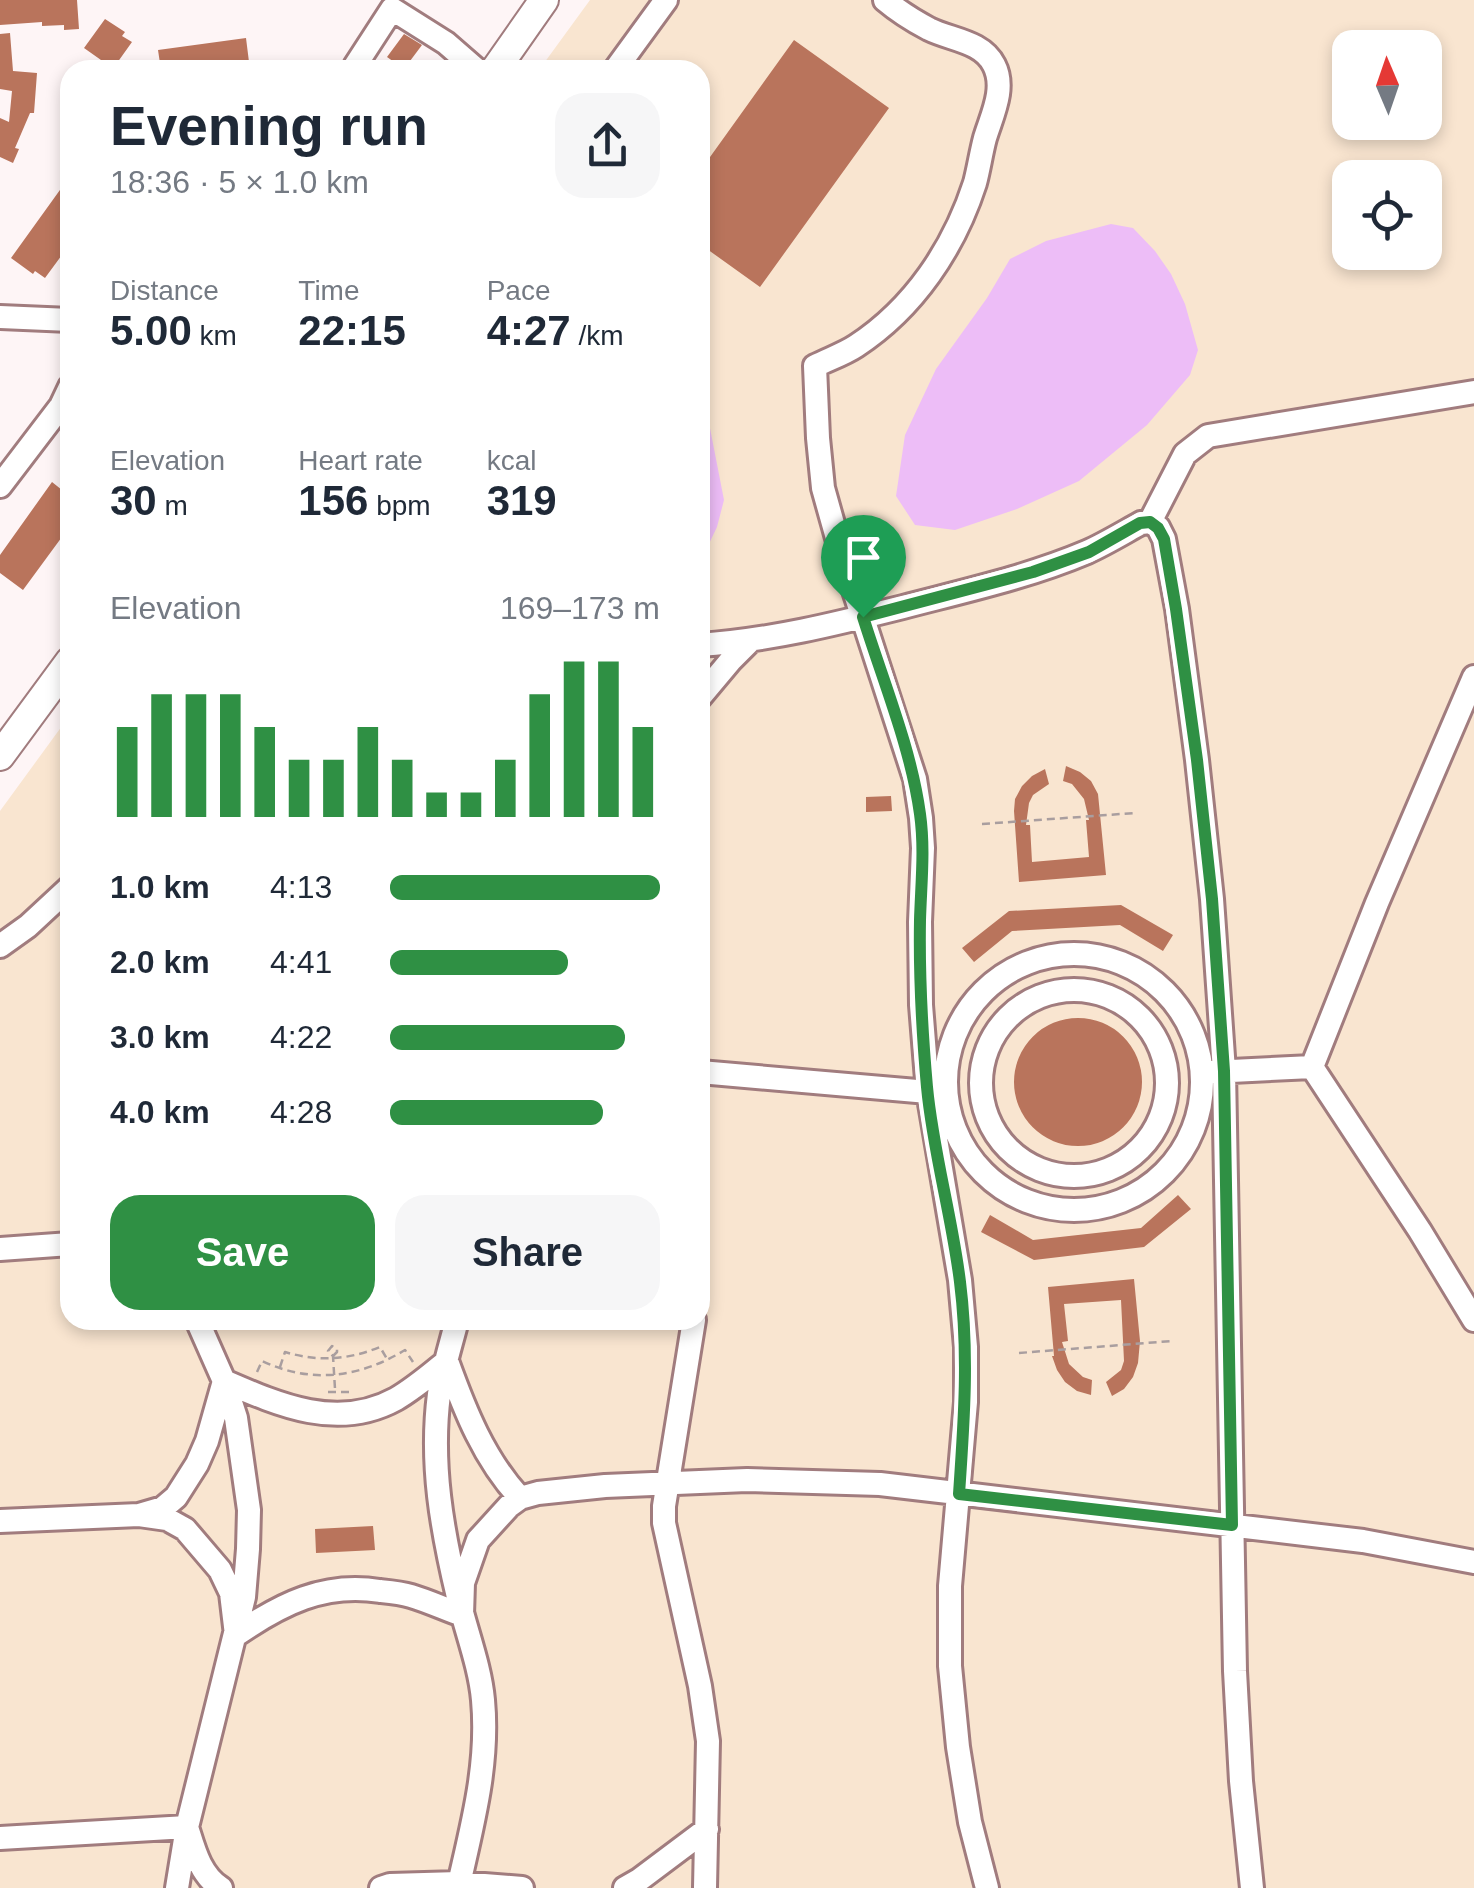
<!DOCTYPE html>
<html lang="en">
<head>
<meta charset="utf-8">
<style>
	:root { --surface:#fff; --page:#f6f6f7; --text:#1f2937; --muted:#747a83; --accent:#2f9044 }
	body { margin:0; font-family:Helvetica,sans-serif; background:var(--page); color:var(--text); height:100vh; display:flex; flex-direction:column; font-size:38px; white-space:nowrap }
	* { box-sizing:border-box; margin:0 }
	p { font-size:32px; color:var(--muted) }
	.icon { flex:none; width:55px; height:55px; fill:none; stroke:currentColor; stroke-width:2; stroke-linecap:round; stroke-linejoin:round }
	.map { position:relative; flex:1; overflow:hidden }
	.panel { position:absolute; left:60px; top:60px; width:650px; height:1270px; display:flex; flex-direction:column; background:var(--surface); border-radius:30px; box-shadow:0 5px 15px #0003 }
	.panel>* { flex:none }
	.needle { width:65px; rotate:358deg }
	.fabs { position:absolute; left:1332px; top:30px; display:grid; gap:20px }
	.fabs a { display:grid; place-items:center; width:110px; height:110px; border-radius:20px; background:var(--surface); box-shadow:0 5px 15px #0003; font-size:50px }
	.pin { position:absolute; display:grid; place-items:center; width:85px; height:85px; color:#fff; margin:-102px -42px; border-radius:50% 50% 50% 0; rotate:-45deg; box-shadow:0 0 10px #0007 }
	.pin .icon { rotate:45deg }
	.round { display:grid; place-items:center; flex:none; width:105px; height:105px; border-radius:30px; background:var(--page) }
	.head { display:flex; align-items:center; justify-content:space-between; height:170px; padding:0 50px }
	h1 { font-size:55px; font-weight:800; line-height:75px }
	.figures { display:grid; grid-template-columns:repeat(3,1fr); gap:15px; height:170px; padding:10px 50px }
	.figures div { display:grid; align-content:center }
	.figures b { font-size:42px; font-weight:800 }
	.figures small { font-size:28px; font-weight:400 }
	.figures p { font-size:28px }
	.chart { height:280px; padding:20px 50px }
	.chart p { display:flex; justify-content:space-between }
	.chart svg { width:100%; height:180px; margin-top:10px; stroke:var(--accent); stroke-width:6 }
	.primary-button { display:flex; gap:20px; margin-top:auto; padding:20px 50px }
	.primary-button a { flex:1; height:115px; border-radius:30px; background:var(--accent); color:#fff; font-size:40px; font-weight:800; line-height:115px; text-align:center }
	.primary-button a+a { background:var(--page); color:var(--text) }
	ul { padding:0 50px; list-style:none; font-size:32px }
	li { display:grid; grid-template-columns:160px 120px 1fr; align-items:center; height:75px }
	li i { height:25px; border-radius:12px; background:var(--accent) }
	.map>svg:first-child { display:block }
	.green { fill:#f9e5d0; fill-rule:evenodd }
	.water { fill:#edbdf7 }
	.building { fill:#b9745c }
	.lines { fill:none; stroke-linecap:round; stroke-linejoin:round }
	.minor-casing { stroke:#a17c7e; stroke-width:28 }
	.major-casing { stroke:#a17c7e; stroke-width:32 }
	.path { stroke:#a99e9f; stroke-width:2.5; stroke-dasharray:8 5; stroke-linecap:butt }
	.minor { stroke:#fff; stroke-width:22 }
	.major { stroke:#fff; stroke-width:28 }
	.route-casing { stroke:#fff; stroke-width:20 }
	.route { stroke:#2f9044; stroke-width:12 }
</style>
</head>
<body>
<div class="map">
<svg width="1474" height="1888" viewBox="0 0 1474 1888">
	<rect width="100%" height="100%" fill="#fef5f6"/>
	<path class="green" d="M590 0H1474V1888H0V811L70 715V1320H700V70H539ZM1350 48H1425V122H1350ZM1350 178H1425V252H1350Z"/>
	<path class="water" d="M1111 224 1133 228 1155 251 1171 274 1185 304 1198 350 1190 375 1147 425 1079 481 1017 509 955 530 915 525 896 496 905 435 936 369 987 298 1010 259 1046 241Z
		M700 377 724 500 717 527 706 550 700 555Z"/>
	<path class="building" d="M0 0H77L79 29 64 30V25L42 26V22L0 25Z
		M105 19 125 32 122 36 132 42 112 70 99 63 101 60 84 48Z
		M10 33 13 71 37 73 34 113H30L15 148 19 149 13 163 0 157V118L9 122 12 91 0 89V34Z
		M404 34 422 45 404 69 387 57Z
		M246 38 250 70H161L158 50Z
		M794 40 889 108 760 287 700 244V171Z
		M70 176V244L45 278 35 271 33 274 11 258Z
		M70 480V526L23 590 0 573V555L52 482 62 490Z
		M1066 766 1080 772 1091 781 1098 794 1106 875 1019 882 1014 811 1015 799 1022 786 1032 776 1045 769 1049 784 1033 795 1029 803 1026 825H1030L1032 862 1089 857 1086 820H1089L1084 799 1072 784 1063 781Z
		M891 796 892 811 866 812V797Z
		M1121 905 1173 935 1163 951 1120 925 1012 931 974 962 962 948 1009 911Z
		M1014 1082a64 64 0 1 1 128 0a64 64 0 1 1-128 0Z
		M1178 1195 1191 1209 1144 1247 1034 1260 981 1232 990 1215 1033 1240 1141 1228Z
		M1134 1279 1140 1341 1138 1363 1133 1377 1124 1389 1112 1396 1106 1382 1121 1370 1124 1361 1121 1300 1064 1304 1068 1341 1062 1342 1069 1364 1083 1377 1092 1380 1091 1395 1077 1391 1065 1382 1057 1370 1052 1356H1054L1048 1287Z
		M373 1526 375 1550 316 1553 315 1529Z"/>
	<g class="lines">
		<g class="minor-casing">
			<path id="minor" d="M885 0C898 11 914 21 929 29 951 40 982 41 994 65 1006 88 992 115 985 138 981 153 979 168 975 183 954 248 914 308 856 346 844 354 829 359 815 366L818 438 823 488 837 538 915 779 921 818 923 848 920 922 921 1005 928 1092 960 1280 966 1347V1402L950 1586V1666L958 1747 970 1822 987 1888
				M360 70 355 66 392 9 446 43 477 70
				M615 70 666 0
				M0 317 70 320
				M0 486 61 406 70 387
				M1150 522 1158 527 1164 539 1177 609 1197 760 1212 899 1224 1071 1235 1671 1241 1781 1252 1888
				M1150 522 1185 454 1208 436 1474 392
				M700 645C771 640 835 624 903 607 964 591 1028 577 1087 552 1105 544 1123 533 1141 523L1150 522
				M700 697 731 660 750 641
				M0 946 28 926 70 887
				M946 1082a128 128 0 1 1 256 0a128 128 0 1 1-256 0Z
				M981 1083a93 93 0 1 1 186 0a93 93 0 1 1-186 0Z
				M1312 1067 1377 903 1474 677
				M700 1072 928 1092 941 1090
				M1211 1072 1312 1067 1420 1231 1474 1320
				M0 1249 70 1244
				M457 1320C451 1344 443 1369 439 1394 430 1464 442 1530 458 1597 466 1631 480 1666 483 1700 489 1765 472 1826 458 1888
				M694 1320 664 1506V1523L700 1686 708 1741 705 1888
				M139 1515 167 1519 185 1529 220 1570 231 1593 236 1635C281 1604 324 1582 380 1591 390 1592 401 1593 411 1596 428 1601 445 1609 462 1615L463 1583 478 1540 509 1506 520 1498 538 1493 605 1486 747 1480 880 1484 1363 1541 1474 1562
				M0 1521 139 1515 163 1508 176 1497 197 1464 207 1441 224 1381C279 1405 338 1431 396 1399 415 1388 431 1374 447 1361 465 1411 484 1459 520 1498
				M0 1838 187 1827C194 1849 200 1875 221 1888
				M177 1888 187 1827 244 1597 248 1549 249 1510 236 1418 224 1381 197 1320
				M381 1888 390 1885 459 1883 522 1888
				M625 1888 639 1880 707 1829"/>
		</g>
		<g class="major-casing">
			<path id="major" d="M495 70 544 0
				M0 756 70 661"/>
		</g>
		<path class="path" d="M982 824 1135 813
			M1019 1353 1172 1341
			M333 1356 337 1352V1349L332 1346 328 1351 333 1356 335 1389
			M280 1367 285 1352C318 1362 348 1360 380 1347L387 1359
			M257 1372 262 1361C311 1384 359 1378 405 1350L413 1362
			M328 1392H350"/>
		<use href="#minor" class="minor"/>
		<use href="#major" class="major"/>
	</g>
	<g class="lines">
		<g class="route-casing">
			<path id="route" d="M1150 522 1158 528 1164 539 1176 609 1197 760 1212 899 1224 1071 1232 1525 959 1494C964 1422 969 1353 960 1282 952 1216 933 1152 927 1087 922 1031 919 976 920 920 921 885 925 849 920 814 911 748 883 681 863 617L1033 572 1089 552 1140 523Z"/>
		</g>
		<use href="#route" class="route"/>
	</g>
</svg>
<div class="fabs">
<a><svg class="needle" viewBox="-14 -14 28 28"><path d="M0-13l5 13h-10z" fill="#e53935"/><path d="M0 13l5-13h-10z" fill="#747a83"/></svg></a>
<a><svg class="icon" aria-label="locate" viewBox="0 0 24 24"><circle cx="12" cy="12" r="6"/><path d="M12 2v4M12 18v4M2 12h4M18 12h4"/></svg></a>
</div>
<div class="pin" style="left:863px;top:617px;background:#1e9e55"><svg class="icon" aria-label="arrive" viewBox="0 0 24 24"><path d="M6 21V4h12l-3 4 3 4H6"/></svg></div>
<section class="panel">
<div class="head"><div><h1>Evening run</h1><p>18:36 · 5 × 1.0 km</p></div><a class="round"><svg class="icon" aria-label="share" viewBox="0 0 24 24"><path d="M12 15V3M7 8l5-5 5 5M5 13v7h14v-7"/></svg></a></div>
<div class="figures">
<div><p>Distance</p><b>5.00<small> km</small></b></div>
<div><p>Time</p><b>22:15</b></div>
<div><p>Pace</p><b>4:27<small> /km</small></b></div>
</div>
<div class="figures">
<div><p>Elevation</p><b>30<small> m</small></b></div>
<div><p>Heart rate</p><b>156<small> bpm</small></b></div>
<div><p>kcal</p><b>319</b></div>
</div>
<div class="chart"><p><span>Elevation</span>169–173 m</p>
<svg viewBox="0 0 160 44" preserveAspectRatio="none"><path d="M5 44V22M15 44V14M25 44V14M35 44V14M45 44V22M55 44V30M65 44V30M75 44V22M85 44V30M95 44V38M105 44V38M115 44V30M125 44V14M135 44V6M145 44V6M155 44V22"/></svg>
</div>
<ul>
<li><b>1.0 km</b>4:13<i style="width:100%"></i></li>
<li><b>2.0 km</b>4:41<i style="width:66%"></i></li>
<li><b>3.0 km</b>4:22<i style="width:87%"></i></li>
<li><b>4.0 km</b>4:28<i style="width:79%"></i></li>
</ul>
<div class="primary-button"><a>Save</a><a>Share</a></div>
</section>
</div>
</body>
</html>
